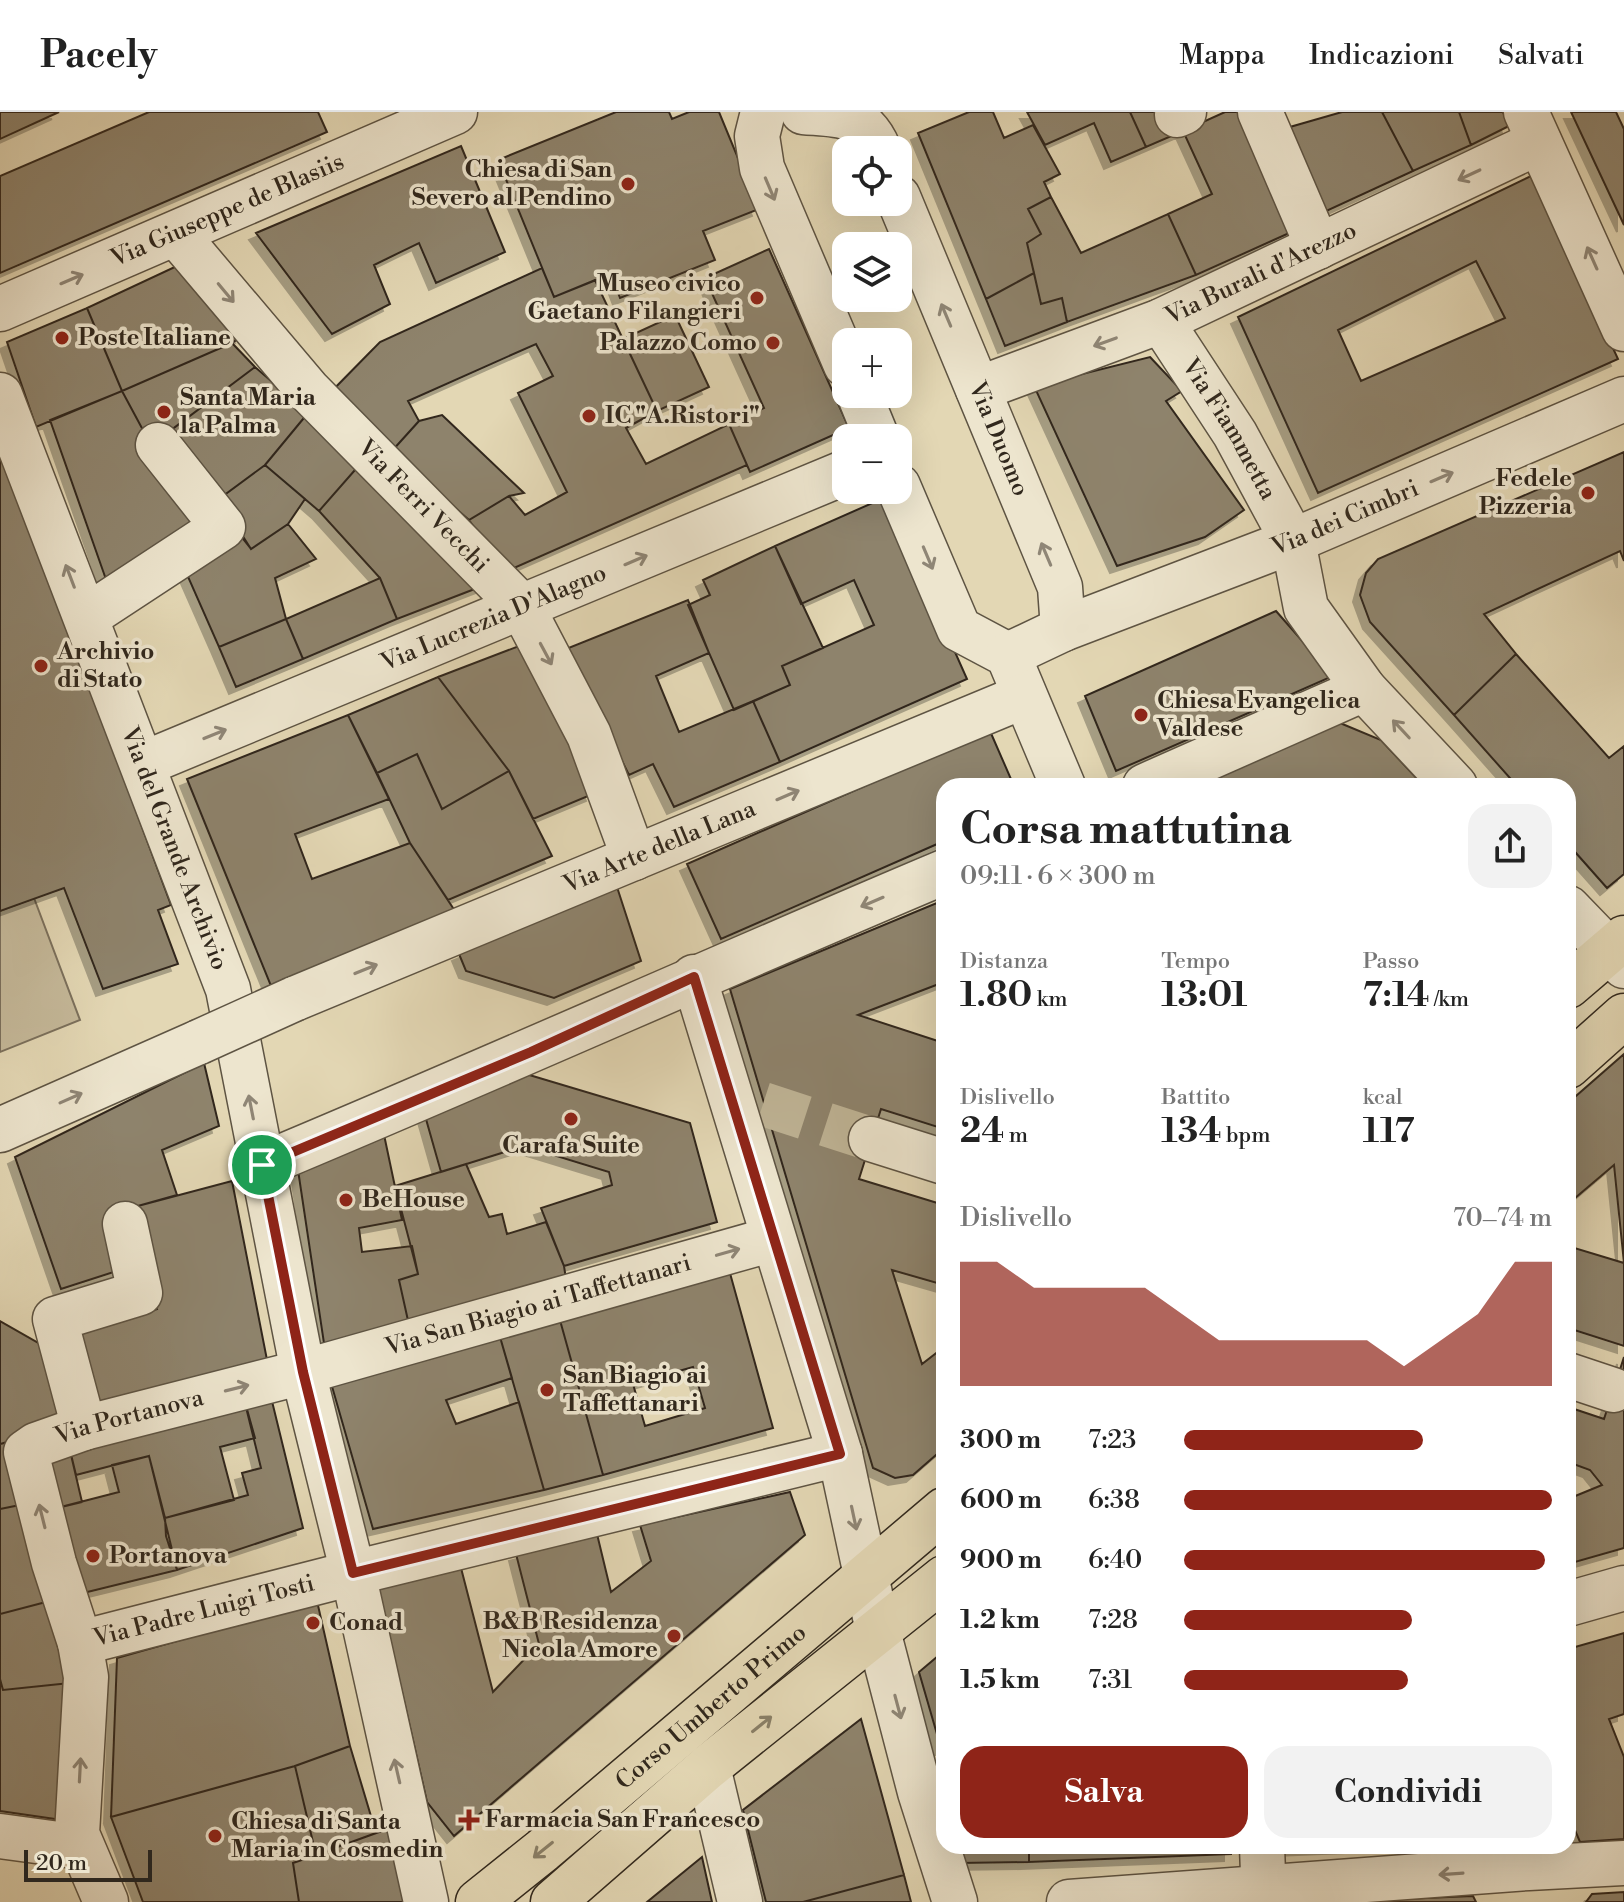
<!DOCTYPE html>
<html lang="it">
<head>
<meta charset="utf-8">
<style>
	:root { --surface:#fff; --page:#f2f2f2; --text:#222; --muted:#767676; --line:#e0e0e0; --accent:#8f2418 }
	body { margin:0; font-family:"Libre Bodoni",serif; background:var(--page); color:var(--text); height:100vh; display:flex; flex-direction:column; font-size:30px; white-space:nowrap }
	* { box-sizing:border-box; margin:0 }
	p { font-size:26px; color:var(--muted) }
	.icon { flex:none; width:44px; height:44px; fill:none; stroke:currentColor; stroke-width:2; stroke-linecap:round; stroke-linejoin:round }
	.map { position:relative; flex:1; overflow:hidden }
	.sheet { position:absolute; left:936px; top:666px; width:640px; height:1076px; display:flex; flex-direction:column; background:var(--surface); border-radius:24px; box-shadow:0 8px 32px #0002 }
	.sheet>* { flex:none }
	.fabs { position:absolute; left:832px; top:24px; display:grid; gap:16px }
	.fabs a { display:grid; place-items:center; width:80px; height:80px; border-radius:16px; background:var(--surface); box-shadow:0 8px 32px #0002; font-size:40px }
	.scale { position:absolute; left:24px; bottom:20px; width:128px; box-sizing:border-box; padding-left:8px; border:4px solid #31281d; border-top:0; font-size:22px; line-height:28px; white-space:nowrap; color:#31281d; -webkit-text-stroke:6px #ede5ce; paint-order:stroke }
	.pin { position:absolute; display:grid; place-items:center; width:68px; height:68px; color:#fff; margin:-34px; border:4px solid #fff; border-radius:50%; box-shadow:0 2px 8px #0007 }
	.round { display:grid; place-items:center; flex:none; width:84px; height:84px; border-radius:24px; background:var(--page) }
	.summary { display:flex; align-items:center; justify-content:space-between; height:136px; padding:0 24px }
	h1 { font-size:44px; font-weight:700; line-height:60px }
	.metrics { display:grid; grid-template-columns:repeat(3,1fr); gap:12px; height:136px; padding:8px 24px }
	.metrics div { display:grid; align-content:center }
	.metrics b { font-size:34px; font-weight:700 }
	.metrics small { font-size:22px; font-weight:400 }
	.metrics p { font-size:22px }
	.chart { height:224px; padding:16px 24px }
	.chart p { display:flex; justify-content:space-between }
	.chart svg { width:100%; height:144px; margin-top:8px; fill:var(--accent); opacity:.7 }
	.button { display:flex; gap:16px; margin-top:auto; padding:16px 24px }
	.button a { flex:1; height:92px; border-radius:24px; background:var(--accent); color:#fff; font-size:32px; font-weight:700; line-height:92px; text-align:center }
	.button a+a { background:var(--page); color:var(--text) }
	ul { padding:0 24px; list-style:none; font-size:26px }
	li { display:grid; grid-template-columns:128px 96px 1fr; align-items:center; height:60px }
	li i { height:20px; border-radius:10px; background:var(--accent) }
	header { display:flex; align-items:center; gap:48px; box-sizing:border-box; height:112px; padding:0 40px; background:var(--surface); border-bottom:2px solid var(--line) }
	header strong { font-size:38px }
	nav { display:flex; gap:44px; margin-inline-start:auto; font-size:28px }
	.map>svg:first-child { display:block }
	.green { fill:#c5b99a; stroke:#7b705c; stroke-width:2 }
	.building { fill:#8e836c; stroke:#31281d; stroke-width:2; fill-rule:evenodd; filter:url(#shadow) }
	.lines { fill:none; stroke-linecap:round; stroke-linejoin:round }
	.minor-tunnel { stroke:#bfb496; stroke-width:44; stroke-dasharray:44 22; stroke-linecap:butt }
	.minor-casing { stroke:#5e5443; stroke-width:47 }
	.major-casing { stroke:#31281d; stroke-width:47 }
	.minor { stroke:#ede5ce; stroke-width:44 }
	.major { stroke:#e3d7b4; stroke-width:44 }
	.minor-bridge-casing { stroke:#5e5443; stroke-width:47; stroke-linecap:butt }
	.minor-bridge { stroke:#ede5ce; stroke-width:44 }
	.oneway { stroke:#8f8676 }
	.oneway2 { stroke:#8a8068 }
	.route-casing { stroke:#fff; stroke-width:16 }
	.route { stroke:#8f2418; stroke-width:10 }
	.poi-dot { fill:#8f2418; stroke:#ede5ce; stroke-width:3 }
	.labels { text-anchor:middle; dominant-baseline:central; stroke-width:7; stroke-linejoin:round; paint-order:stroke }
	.poi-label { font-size:24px; font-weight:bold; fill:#31281d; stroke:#ede5ce; text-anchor:start }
	.street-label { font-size:24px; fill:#31281d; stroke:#ede5ce }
</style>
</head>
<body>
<header>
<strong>Pacely</strong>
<nav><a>Mappa</a><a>Indicazioni</a><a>Salvati</a></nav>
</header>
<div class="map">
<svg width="1624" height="1790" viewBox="0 0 1624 1790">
	<defs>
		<filter id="shadow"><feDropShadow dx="-7" dy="7" stdDeviation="0" flood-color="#0004"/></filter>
	</defs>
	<rect width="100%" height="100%" fill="#e3d7b4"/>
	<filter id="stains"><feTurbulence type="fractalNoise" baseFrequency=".0025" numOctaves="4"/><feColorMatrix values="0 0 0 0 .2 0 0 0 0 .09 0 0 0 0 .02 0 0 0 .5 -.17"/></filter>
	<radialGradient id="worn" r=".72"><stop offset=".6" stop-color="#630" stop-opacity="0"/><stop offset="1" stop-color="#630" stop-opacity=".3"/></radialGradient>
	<path class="green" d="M34 786 80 908 0 940V799Z"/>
	<path class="building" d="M0 0H59L0 27Z
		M149 0H318L327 20 0 161V64Z
		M616 0H669L672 7 689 0H719L759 97 703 119 715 148 620 186 611 162 554 185 498 48Z
		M969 0H993L1004 26 1033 13 1060 62 1044 70 1051 85 1028 97 1041 122 1027 131 1034 161 986 187 918 21Z
		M1027 0H1130L1146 35 1111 50 1094 11 1045 33Z
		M1130 0H1173L1183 19 1146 35Z
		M1225 0H1242L1296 118 1196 163 1168 102 1212 82 1183 19Z
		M1342 0H1382L1413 59 1322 101 1283 17Z
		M1382 0H1459L1471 33 1413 59Z
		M1459 0H1503L1509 14 1471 33Z
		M1571 0H1616L1624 17V113Z
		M461 34 505 140 436 171 419 131 374 153 390 192 332 222 256 121Z
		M1533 63 1618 247 1318 381 1238 205ZM1476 149 1505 206 1361 269 1338 218Z
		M1051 85 1081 141 1168 102 1196 163 1067 210 1062 186 1041 192 1027 131 1041 122 1028 97Z
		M769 137 849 316 750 360 729 312 764 296 705 166Z
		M179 153 242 224 232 231 122 279 87 196Z
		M542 156 554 185 595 168 657 299 626 316 646 352 729 312 747 353 505 460 469 408 509 384 525 403 567 380 518 281 553 264 536 232 408 289 419 309 391 340 327 284 380 230Z
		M1034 161 1041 192 1062 186 1067 210 1005 234 986 187Z
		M87 196 122 279 36 315 7 230Z
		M675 203 709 275 657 299 623 227Z
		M232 231 255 255 151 333 122 279Z
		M1150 245 1182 279 1166 289 1244 398 1205 425 1117 454 1034 274Z
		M255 255 308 301 265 353 219 387 166 322Z
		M122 279 151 333 201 409 109 476 50 308Z
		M308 301 362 350 319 399 265 353Z
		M442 303 524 381 509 384 469 408 391 340 419 309Z
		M0 332 171 793 158 798 178 852 103 877 64 776 0 799Z
		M1624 340V449L1620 439 1484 502 1516 542 1454 603 1370 510 1360 483 1366 461 1378 447Z
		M362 350 485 473 397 507 380 466 319 399Z
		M265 353 305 387 288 412 251 437 219 387Z
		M886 385 967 567 780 650 753 589 790 573 782 554 874 513 854 468 801 492 775 434Z
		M288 412 316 447 275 466 286 507 219 535 185 458 240 423 251 437Z
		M775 434 823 536 782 554 790 573 734 598 688 493 710 483 703 468Z
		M380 466 397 507 303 547 286 507Z
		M688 488 709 541 656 564 679 620 753 589 780 650 674 695 653 652 629 663 566 537Z
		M1276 499 1333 564 1116 659 1085 584Z
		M286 507 303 547 236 575 219 535Z
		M527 531 593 682 533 707 509 659 438 565Z
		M1516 542 1609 646 1624 634V762L1607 776 1568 732V674H1517L1454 603Z
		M438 565 509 659 442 697 417 642 377 661 348 603Z
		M348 603 389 687 295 722 312 767 410 731 457 802 271 874 187 667Z
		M1340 611 1381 628 1424 674H1198Z
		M990 619 1014 674H944V729L721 827 687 752Z
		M417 642 442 697 509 659 552 744 448 788 410 731 377 661Z
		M617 775 641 849 554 886 466 859 459 842Z
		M944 788V870L858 903 944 931V1017L881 997 859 1067 944 1093V1173L892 1158 922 1252 944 1235V1336L913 1363 895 1366 873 1356 730 877Z
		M1624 942V1234L1568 1216V1134L1624 1151 1614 1053 1568 1092V991Z
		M204 951 219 1014 162 1038 177 1083 134 1095 123 1157 61 1177 15 1045Z
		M526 962 690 1011 717 1110 564 1154 541 1096 612 1073 609 1060 524 1034 441 1060 424 1000Z
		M383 1018 402 1108 359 1116 362 1140 412 1134 418 1162 399 1168 409 1213 325 1238 298 1058Z
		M466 1052 489 1105 502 1102 507 1122 546 1110 564 1154 566 1167 409 1213 399 1168 418 1162 395 1074Z
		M232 1069 268 1253 93 1297 68 1226 157 1197 134 1095Z
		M728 1154 773 1316 603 1363 558 1201ZM693 1255 705 1296 645 1314 633 1272Z
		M558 1201 603 1363 544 1378 498 1218Z
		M0 1209 54 1240 68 1312 0 1332Z
		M498 1218 512 1266 446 1288 456 1312 519 1290 544 1378 373 1417 331 1271Z
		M1624 1245V1436L1568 1452V1387L1602 1373 1590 1358 1568 1350V1295L1604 1307Z
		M269 1277 303 1416 177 1458 166 1424 165 1406 248 1383 242 1361 261 1356 243 1283Z
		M243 1283 255 1326 220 1335 234 1388 165 1406 149 1344 76 1363 68 1330Z
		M13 1329 25 1392 0 1397V1332Z
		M68 1330 82 1390 49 1398 35 1344Z
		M149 1344 177 1458 71 1484 49 1398 119 1380 112 1353Z
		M790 1380 805 1423 454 1724 427 1690 378 1475 461 1456 493 1580 539 1532 516 1442 597 1422 611 1480 651 1449 640 1413Z
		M25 1392 46 1490 0 1502V1397Z
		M317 1489 350 1634 295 1654 111 1705 117 1546Z
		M46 1490 70 1571 3 1578 0 1567V1502Z
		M1624 1521V1602L1609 1607 1624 1645V1727L1580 1730 1568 1702V1537Z
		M944 1539V1636H941L919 1560Z
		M0 1567 3 1578 70 1571 62 1708 0 1699Z
		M861 1607 904 1763 803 1790H766L743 1698Z
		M350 1634 376 1721 316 1743 295 1654Z
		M295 1654 316 1743 293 1751 299 1790H143L111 1705Z
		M393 1715 410 1790H299L293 1751Z
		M955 1734H1029V1750L958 1751Z
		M1029 1734H1231V1742L1029 1750Z
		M1282 1734H1353L1282 1737Z
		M702 1745 712 1790H647Z
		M904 1763 911 1790H803Z
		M1624 1780V1790H1586L1592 1782Z
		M1473 1784 1476 1790H1329Z"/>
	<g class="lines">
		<path class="minor-tunnel" d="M763 992 871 1027"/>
		<g class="minor-casing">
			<g id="minor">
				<path d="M763 0 757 24 762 56 846 253"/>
				<path d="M803 0C840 3 863 0 879 38"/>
				<path d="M1260 0 1318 135"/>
				<path d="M1526 0 1624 217"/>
				<path d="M1177 3 1184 0"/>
				<path id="s1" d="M898 85 1060 475 1063 517"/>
				<path id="s2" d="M176 122 308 278 522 495 589 623 634 746"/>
				<path id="s3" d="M0 197 455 0"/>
				<path id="s4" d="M1161 209 1235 322 1293 429 1306 496 1364 577 1455 674"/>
				<path id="s5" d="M978 277 1161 209 1539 30"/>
				<path d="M859 282 877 326"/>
				<path id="s6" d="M0 283 228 877 303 1260 353 1461 426 1790"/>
				<path d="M898 374 959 517 1008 543 1063 674"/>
				<path d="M86 505 223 415 158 333"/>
				<path id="s7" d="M1008 543 1063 517 1293 429 1624 287"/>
				<path id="s8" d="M143 652 846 360"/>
				<path d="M1145 674 1364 577"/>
				<path d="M1568 796 1624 854"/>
				<path d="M694 865 840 1342 878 1519 920 1680 955 1790"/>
				<path id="s9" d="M294 887 1024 584"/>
				<path d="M0 1018 199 930"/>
				<path d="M871 1027 944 1050"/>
				<path d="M262 1053C490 958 716 856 944 760"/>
				<path d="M1568 1263 1613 1278"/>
				<path d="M84 1316 55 1207 140 1181 125 1112"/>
				<path d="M1568 1492 1624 1476"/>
				<path id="s10" d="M80 1531 353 1461 840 1342"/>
				<path d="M708 1655 740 1790"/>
				<path d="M0 1724 81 1735"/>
				<path d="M1262 1734 1264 1790"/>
				<path id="s11" d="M106 1790 77 1722 86 1565 80 1531 54 1451 26 1340 36 1333 84 1316 303 1260 773 1127"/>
				<path d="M1069 1790 1528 1756 1624 1751"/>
			</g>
		</g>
		<g class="major-casing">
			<g id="major">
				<path d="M1568 874 1624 826"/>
				<path d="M1568 954 1624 904"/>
				<path id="s12" d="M478 1790 543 1738 944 1398"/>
				<path d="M553 1790 708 1655 944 1466"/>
			</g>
		</g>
		<use href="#minor" class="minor"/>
		<use href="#major" class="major"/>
		<g class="minor-bridge-casing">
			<path id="minor-bridge" d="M199 930 294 887"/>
		</g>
		<use href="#minor-bridge" class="minor-bridge"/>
	</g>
	<defs><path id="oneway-shaft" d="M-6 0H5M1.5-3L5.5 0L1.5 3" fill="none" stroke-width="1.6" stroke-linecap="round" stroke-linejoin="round" transform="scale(2)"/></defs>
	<g class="oneway">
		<use href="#oneway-shaft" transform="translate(1469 63) rotate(155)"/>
		<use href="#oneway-shaft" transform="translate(770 77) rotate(67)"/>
		<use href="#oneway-shaft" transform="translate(1592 146) rotate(-114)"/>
		<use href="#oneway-shaft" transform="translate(72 167) rotate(-23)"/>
		<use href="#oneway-shaft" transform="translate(226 181) rotate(50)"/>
		<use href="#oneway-shaft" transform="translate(946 203) rotate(-113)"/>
		<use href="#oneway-shaft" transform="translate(1105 230) rotate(160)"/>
		<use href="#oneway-shaft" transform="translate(1442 365) rotate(-23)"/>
		<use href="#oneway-shaft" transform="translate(1046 442) rotate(-113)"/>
		<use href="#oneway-shaft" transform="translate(928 446) rotate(67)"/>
		<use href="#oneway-shaft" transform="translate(636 448) rotate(-23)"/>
		<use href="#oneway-shaft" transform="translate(70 464) rotate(-111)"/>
		<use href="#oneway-shaft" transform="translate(546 542) rotate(62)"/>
		<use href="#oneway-shaft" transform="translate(1401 617) rotate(-133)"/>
		<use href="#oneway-shaft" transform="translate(215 622) rotate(-22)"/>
		<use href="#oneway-shaft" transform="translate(788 683) rotate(-23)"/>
		<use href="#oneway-shaft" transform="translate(872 790) rotate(157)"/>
		<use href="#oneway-shaft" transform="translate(366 857) rotate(-22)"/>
		<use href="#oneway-shaft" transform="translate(71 986) rotate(-24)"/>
		<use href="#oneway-shaft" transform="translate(251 995) rotate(-101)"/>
		<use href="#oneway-shaft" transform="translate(728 1140) rotate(-16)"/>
		<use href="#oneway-shaft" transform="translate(237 1276) rotate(-14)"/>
		<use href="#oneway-shaft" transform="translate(42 1404) rotate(-104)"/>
		<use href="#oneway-shaft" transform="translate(854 1406) rotate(78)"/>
		<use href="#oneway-shaft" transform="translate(898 1595) rotate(75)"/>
		<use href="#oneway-shaft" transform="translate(80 1658) rotate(-87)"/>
		<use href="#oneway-shaft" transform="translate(397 1659) rotate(-103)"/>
		<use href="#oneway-shaft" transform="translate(1451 1762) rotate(176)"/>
	</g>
	<g class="oneway2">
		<use href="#oneway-shaft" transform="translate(762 1612) rotate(-39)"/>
		<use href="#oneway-shaft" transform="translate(543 1738) rotate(141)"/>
	</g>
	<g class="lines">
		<g class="route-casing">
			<path id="route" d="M694 865 840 1342 353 1461 303 1260 262 1053 531 940Z"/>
		</g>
		<use href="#route" class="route"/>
	</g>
	<g class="poi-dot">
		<circle cx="628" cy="72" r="8"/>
		<circle cx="757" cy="186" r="8"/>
		<circle cx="62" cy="226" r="8"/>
		<circle cx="773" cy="231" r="8"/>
		<circle cx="164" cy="300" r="8"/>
		<circle cx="589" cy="304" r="8"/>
		<circle cx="1588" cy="381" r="8"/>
		<circle cx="41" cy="554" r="8"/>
		<circle cx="1141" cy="603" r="8"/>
		<circle cx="571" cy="1007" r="8"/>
		<circle cx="346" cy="1088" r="8"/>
		<circle cx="547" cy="1278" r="8"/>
		<circle cx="93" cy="1444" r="8"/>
		<circle cx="313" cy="1511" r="8"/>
		<circle cx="674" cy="1524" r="8"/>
		<path d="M465 1696h8v8h8v8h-8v8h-8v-8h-8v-8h8z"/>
		<circle cx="215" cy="1724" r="8"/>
	</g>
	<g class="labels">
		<g class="poi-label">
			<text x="612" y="58" text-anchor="end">Chiesa di San<tspan x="612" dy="28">Severo al Pendino</tspan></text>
			<text x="741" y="172" text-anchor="end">Museo civico<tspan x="741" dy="28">Gaetano Filangieri</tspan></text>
			<text x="78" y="226">Poste Italiane</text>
			<text x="757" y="231" text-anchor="end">Palazzo Como</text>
			<text x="180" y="286">Santa Maria<tspan x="180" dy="28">la Palma</tspan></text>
			<text x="605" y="304">IC "A.Ristori"</text>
			<text x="1572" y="367" text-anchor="end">Fedele<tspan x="1572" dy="28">Pizzeria</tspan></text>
			<text x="57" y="540">Archivio<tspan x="57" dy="28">di Stato</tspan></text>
			<text x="1157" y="589">Chiesa Evangelica<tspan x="1157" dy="28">Valdese</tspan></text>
			<text x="571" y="1034" text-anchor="middle">Carafa Suite</text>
			<text x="362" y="1088">BeHouse</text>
			<text x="563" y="1264">San Biagio ai<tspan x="563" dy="28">Taffettanari</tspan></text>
			<text x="109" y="1444">Portanova</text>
			<text x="658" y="1510" text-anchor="end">B&amp;B Residenza<tspan x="658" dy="28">Nicola Amore</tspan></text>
			<text x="329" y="1511">Conad</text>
			<text x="485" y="1708">Farmacia San Francesco</text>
			<text x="231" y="1710">Chiesa di Santa<tspan x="231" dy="28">Maria in Cosmedin</tspan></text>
		</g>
		<g class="street-label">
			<text stroke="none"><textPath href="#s3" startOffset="248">Via Giuseppe de Blasiis</textPath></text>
			<text stroke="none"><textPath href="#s5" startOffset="306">Via Burali d'Arezzo</textPath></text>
			<text stroke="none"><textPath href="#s4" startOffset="128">Via Fiammetta</textPath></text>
			<text stroke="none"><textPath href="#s1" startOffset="262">Via Duomo</textPath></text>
			<text stroke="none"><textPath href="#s2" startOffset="368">Via Ferri Vecchi</textPath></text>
			<text stroke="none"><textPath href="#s7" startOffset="364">Via dei Cimbri</textPath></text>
			<text stroke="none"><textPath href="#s8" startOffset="380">Via Lucrezia D'Alagno</textPath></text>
			<text stroke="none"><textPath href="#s9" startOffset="396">Via Arte della Lana</textPath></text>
			<text stroke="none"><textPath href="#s6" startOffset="486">Via del Grande Archivio</textPath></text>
			<text stroke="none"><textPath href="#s11" startOffset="998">Via San Biagio ai Taffettanari</textPath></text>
			<text stroke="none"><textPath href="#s11" startOffset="574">Via Portanova</textPath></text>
			<text stroke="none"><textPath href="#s10" startOffset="128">Via Padre Luigi Tosti</textPath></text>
			<text stroke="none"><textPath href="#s12" startOffset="304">Corso Umberto Primo</textPath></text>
		</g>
	</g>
	<rect width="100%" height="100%" filter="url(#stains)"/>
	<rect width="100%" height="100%" fill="url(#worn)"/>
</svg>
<div class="fabs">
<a><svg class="icon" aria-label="locate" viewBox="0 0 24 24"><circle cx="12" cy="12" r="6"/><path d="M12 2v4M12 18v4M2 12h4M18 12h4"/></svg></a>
<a><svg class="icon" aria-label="layers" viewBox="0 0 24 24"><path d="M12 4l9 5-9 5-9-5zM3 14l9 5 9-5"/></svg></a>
<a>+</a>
<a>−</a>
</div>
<div class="scale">20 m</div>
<div class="pin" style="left:262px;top:1053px;background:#1e9e55"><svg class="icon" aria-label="arrive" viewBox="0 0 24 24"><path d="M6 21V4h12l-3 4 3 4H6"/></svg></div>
<section class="sheet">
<div class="summary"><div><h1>Corsa mattutina</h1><p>09:11 · 6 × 300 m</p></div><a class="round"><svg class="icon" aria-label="share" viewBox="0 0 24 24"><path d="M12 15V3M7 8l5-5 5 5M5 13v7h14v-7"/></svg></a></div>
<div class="metrics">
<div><p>Distanza</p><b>1.80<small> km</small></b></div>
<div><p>Tempo</p><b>13:01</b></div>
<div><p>Passo</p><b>7:14<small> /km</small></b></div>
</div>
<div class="metrics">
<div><p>Dislivello</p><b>24<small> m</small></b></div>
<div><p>Battito</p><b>134<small> bpm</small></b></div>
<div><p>kcal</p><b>117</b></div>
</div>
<div class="chart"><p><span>Dislivello</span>70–74 m</p>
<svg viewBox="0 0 160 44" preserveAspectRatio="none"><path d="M0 44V6L10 6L20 14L30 14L40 14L50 14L60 22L70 30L80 30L90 30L100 30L110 30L120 38L130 30L140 22L150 6L160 6V44z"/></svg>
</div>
<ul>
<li><b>300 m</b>7:23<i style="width:65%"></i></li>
<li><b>600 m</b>6:38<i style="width:100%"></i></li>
<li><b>900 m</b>6:40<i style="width:98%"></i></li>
<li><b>1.2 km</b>7:28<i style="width:62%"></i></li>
<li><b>1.5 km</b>7:31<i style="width:61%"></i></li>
</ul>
<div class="button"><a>Salva</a><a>Condividi</a></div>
</section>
</div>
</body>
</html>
